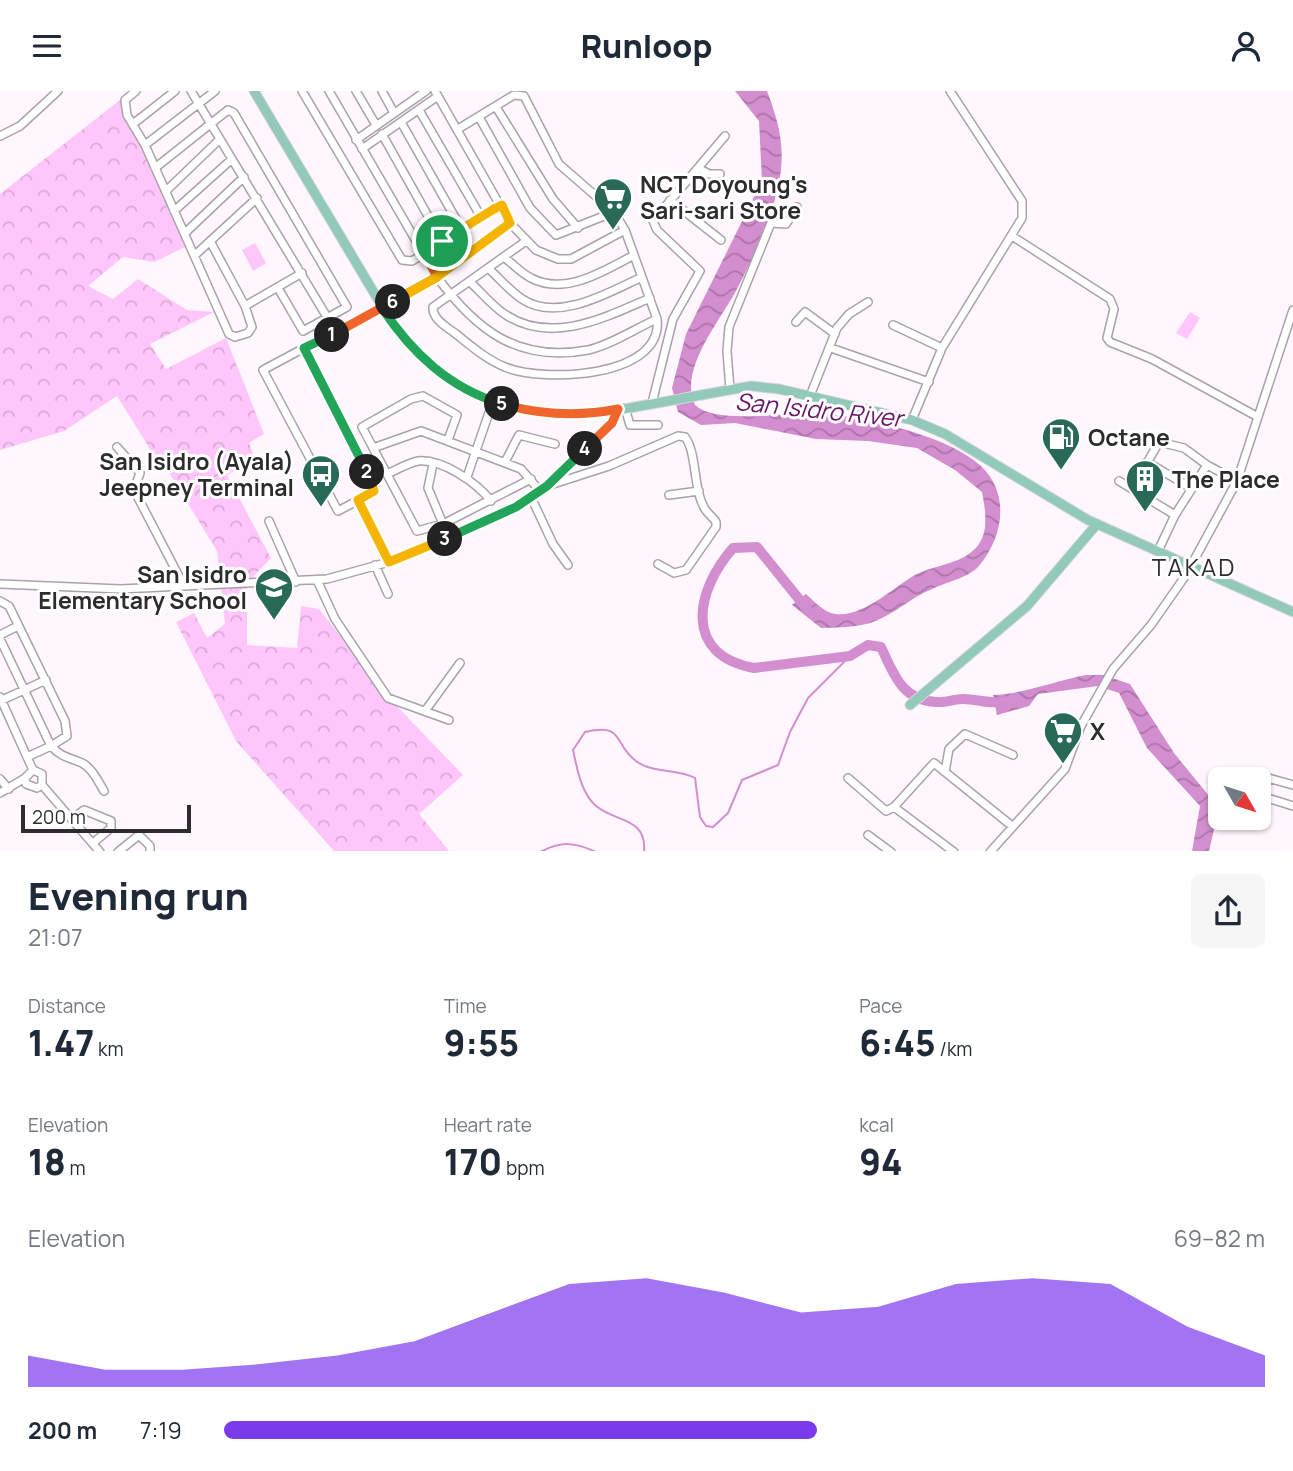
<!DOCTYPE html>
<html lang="en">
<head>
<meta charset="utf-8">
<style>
	:root { --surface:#fff; --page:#f6f6f7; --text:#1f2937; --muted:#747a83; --accent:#7c3aed }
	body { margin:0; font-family:Manrope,sans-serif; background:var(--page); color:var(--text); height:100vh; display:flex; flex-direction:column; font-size:26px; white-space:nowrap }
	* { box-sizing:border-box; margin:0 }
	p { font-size:23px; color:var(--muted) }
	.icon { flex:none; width:38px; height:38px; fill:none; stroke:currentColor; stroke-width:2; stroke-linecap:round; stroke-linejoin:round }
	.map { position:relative; height:760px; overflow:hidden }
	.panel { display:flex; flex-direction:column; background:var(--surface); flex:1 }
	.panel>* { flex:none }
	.needle { width:46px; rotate:129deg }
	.buttons { position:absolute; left:1208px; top:676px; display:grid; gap:14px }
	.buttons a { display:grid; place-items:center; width:63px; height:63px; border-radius:10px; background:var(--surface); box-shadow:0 2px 5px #0004; font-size:35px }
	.scale { position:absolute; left:21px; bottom:18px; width:170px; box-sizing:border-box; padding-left:7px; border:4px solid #2e2b2e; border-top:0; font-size:19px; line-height:24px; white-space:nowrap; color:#2e2b2e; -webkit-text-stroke:5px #fff; paint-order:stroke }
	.pin { position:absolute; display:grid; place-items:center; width:60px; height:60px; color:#fff; margin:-30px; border:4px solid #fff; border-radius:50%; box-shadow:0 2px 7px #0007 }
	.km { position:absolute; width:35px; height:35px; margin:-18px; border-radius:50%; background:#222; color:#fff; font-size:19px; line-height:35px; text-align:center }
	.round { display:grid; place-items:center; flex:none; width:74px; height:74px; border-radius:10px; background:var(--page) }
	.overview { display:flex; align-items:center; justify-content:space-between; height:119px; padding:0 28px }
	h1 { font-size:38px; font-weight:800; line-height:52px }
	.figures { display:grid; grid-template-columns:repeat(3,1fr); gap:10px; height:119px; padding:7px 28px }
	.figures div { display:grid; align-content:center }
	.figures b { font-size:35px; font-weight:800 }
	.figures small { font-size:19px; font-weight:400 }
	.figures p { font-size:19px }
	.chart { height:196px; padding:14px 28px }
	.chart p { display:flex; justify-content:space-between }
	.chart svg { width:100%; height:126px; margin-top:7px; fill:var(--accent); opacity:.7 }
	ul { padding:0 28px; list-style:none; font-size:23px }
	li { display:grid; grid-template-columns:112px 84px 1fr; align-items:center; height:52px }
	li i { height:18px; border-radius:9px; background:var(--accent) }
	header { display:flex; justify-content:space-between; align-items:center; height:91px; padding:0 28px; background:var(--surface); font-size:32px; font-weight:800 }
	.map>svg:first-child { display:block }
	.forest { fill:url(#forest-crowns) }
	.garden { fill:#fec6fa }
	.water { fill:url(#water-waves) }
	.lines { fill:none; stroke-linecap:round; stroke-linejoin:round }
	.stream { stroke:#d38ed0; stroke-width:2 }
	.river { stroke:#d38ed0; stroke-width:10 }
	.minor-casing { stroke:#aaa2aa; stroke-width:10 }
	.major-casing { stroke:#d9d9d9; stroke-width:11 }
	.minor { stroke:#fff; stroke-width:7 }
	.major { stroke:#92c9ba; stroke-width:9 }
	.split-1-casing { stroke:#fff; stroke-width:14 }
	.split-2-casing { stroke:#fff; stroke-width:14 }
	.split-3-casing { stroke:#fff; stroke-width:14 }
	.split-4-casing { stroke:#fff; stroke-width:14 }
	.split-5-casing { stroke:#fff; stroke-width:14 }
	.split-6-casing { stroke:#fff; stroke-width:14 }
	.split-7-casing { stroke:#fff; stroke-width:14 }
	.split-8-casing { stroke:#fff; stroke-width:14 }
	.split-1 { stroke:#f0652b; stroke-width:9 }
	.split-2 { stroke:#22a559; stroke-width:9 }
	.split-3 { stroke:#f5b400; stroke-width:9 }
	.split-4 { stroke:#22a559; stroke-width:9 }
	.split-5 { stroke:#f0652b; stroke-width:9 }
	.split-6 { stroke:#22a559; stroke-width:9 }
	.split-7 { stroke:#f5b400; stroke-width:9 }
	.split-8 { stroke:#f5b400; stroke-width:9 }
	.labels { text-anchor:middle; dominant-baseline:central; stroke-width:6; stroke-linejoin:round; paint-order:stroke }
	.poi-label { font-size:23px; font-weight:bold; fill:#2e2b2e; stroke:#fff; text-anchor:start }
	.water-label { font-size:24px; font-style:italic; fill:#681668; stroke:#fff }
	.neighbourhood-label { font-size:24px; letter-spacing:2px; fill:#2e2b2e; stroke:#fff }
</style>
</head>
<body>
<header><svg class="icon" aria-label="menu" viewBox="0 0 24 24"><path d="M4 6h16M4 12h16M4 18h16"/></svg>Runloop<svg class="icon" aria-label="person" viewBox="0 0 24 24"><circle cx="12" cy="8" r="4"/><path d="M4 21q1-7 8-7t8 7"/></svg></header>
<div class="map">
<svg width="1293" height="761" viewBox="0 0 1293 761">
	<defs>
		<pattern id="forest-crowns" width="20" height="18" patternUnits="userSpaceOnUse" patternTransform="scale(1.75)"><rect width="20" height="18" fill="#fec6fa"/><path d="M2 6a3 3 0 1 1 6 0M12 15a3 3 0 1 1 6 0" fill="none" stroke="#daaad7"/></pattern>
		<pattern id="water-waves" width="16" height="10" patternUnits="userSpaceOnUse" patternTransform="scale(1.75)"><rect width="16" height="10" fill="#d38ed0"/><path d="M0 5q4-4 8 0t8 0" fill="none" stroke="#ac74a9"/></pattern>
	</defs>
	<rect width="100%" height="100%" fill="#fff6fe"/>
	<path class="forest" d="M120 9 185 156 154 171 123 166 88 195 113 208 138 188 187 219 214 221 150 253 166 278 226 247 264 343 249 352 255 368 227 384 271 467 247 492V554L297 557 301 515 319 518 390 608 463 684 419 723 449 760H334L236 650 176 531 194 522 207 547 225 533 217 460 168 380 153 363 117 305 64 340 0 359V103Z"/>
	<path class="garden" d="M255 152 266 172 253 180 242 159Z
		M1190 221 1200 227 1187 248 1176 242Z"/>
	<path class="water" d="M735 0H767C777 27 784 49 781 78 777 117 755 163 737 198 721 229 678 278 695 314 716 334 786 321 815 322 859 324 948 344 981 375 1011 404 1003 447 978 476 968 487 943 492 930 499 913 506 900 518 884 526 865 537 843 536 821 537L792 514 806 503C814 510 824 522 836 523 865 526 894 495 917 483 937 473 965 473 979 453 989 438 985 417 982 401L955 379 917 357 868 350 816 348 735 332 701 334 678 321 672 297 686 243 762 90 759 30Z
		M1086 584H1103L1130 593 1174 662 1214 711 1216 730 1209 760H1192L1200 715 1147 657 1119 602 1098 595 1038 603 1029 615 997 624 993 604C1023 603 1055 590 1086 584Z"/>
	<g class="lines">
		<path class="stream" d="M540 761C562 750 574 751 596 761
			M644 761C647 726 617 732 596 715 581 702 577 677 573 659L585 641C626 632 612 652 636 670 653 683 677 677 695 687L700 726 706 735 713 736 728 722 742 689 778 674 790 641 808 607 850 565"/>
		<path class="river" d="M807 518 757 456 733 457C695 500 683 564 754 577L850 565 868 554 881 556C894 584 902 609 936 611 945 612 954 608 963 608 978 608 992 614 1007 610"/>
		<g class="minor-casing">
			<path id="minor" d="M136 0 125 9 127 24 145 54 229 243 235 246 248 242 252 236 245 215 210 150
				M191 0 336 241
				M302 0 402 169 412 170 502 114
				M329 0 437 186C476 239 518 272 588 259 611 254 636 237 657 228
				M356 0 376 34
				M382 0 394 22
				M435 0 510 132 536 159 558 168H571L625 139
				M496 16 553 108 578 137
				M419 19 481 126
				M479 26 530 117 556 144 614 121
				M401 31 461 137
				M133 33 175 0
				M458 38 514 4 524 5 559 73 614 121 625 139 657 228C664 287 543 292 505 276 487 269 471 255 456 243 447 236 432 228 433 216L526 150
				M382 43 442 150
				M0 45 20 35 58 0
				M356 49 426 0
				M145 54 215 0
				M362 58 438 5
				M155 77 228 19 234 22 347 216 303 240 278 197
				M698 77 709 83H720
				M166 100 220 48
				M670 109 721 149
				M174 120 232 68
				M185 142 244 86
				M1012 145 1110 208 1114 218 1107 247 1110 251 1152 268 1258 326
				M195 164 257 107
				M505 167C513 173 521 182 531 187 565 205 604 180 634 164
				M489 178C500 188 510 200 522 208 558 232 609 201 642 186
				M470 191C481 201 493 216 506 224 552 254 606 226 650 207
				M245 215 302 182
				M796 231 805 221 835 243
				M893 234 942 257
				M304 257 375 397 372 402 338 420 263 279 437 186 510 132
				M831 257 929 291
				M730 298 727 260 729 236 771 132 786 133 797 116
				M810 305 837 237 849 223 868 211
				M652 312 673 228 700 180 657 139 653 130 725 45
				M625 317 630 334H658
				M912 329 942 257 1022 127V110L950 0
				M448 349 457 324 423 305 411 308 362 336 417 440 443 433 531 388
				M117 356 140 382 134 399 183 493
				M373 357 421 340 521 378 540 400
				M505 371 519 344 555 353
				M1147 371 1191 397
				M433 373 428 397 443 433
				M387 383C396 379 408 372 418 370 443 368 477 392 491 410
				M467 386 493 310
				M1119 390 1175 424
				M547 395 609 375 678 345 685 346C697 361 693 399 705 418 707 422 713 426 716 431V436L686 479 674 482 658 473
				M1132 398 1159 351 1184 357 1207 374
				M669 404 699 400
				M531 406 553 453 568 474
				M358 409 389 471
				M269 430 296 491
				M1158 460 1175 424 1207 374 1237 390 1293 219
				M375 474 388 503
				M317 489 335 528 388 607 449 629
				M0 493 121 498 327 488 389 471 516 416 547 395 612 332 618 319
				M0 510 9 515 65 630 67 645 51 655C62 667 69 666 82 672 92 677 98 690 104 700
				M0 544 18 535
				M0 548 51 655 27 666 0 606
				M2 609 46 589
				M425 620 460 572
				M27 666 33 679 42 683V694L100 761
				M33 679 25 687 26 693 37 697 42 694
				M945 681 949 658 965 643 1013 664
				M848 687 886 720 894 716
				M0 688 9 698
				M1293 694 1268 687 1261 705 1293 715
				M0 702 25 687
				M73 727 84 719 111 730V737L93 752
				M868 744 891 761
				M118 761 139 744 150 755V761
				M954 761 894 716 934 672 1012 735
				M990 761 1065 678 1081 635 1113 578 1151 534 1186 484 1237 390"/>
		</g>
		<g class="major-casing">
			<path id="major" d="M254 0 389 227 405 250 444 285 493 310 523 319 548 323 602 322 751 295 779 298 912 329 945 343 1088 429 1293 521
				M910 614 1027 515 1097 433"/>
		</g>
		<use href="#minor" class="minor"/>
		<use href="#major" class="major"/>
	</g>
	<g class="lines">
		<g class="split-1-casing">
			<path id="split-1" d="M332 244 437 186 424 161 442 150"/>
		</g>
		<g class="split-2-casing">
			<path id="split-2" d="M332 244 304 257 367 381"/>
		</g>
		<g class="split-3-casing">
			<path id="split-3" d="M367 381 374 400 358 409 389 471 445 448"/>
		</g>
		<g class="split-4-casing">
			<path id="split-4" d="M445 448 516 416 547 395 585 358"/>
		</g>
		<g class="split-5-casing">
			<path id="split-5" d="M502 313C541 324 578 326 618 318L612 332 585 358"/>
		</g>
		<g class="split-6-casing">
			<path id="split-6" d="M393 211 382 217C412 262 449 297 502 313"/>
		</g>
		<g class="split-7-casing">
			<path id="split-7" d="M393 211 437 186 510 132 502 114 494 118"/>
		</g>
		<g class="split-8-casing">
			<path id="split-8" d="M442 150 494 118"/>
		</g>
		<use href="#split-1" class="split-1"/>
		<use href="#split-2" class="split-2"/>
		<use href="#split-3" class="split-3"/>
		<use href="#split-4" class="split-4"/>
		<use href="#split-5" class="split-5"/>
		<use href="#split-6" class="split-6"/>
		<use href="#split-7" class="split-7"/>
		<use href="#split-8" class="split-8"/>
	</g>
	<defs>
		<g id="supermarket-pin" transform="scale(2.0125)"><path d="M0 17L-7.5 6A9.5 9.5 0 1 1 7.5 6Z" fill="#286958" stroke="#fff"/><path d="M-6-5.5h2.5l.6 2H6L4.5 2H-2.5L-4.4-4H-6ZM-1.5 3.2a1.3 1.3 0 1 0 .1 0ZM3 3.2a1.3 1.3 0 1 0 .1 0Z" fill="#fff"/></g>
		<g id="fuel-pin" transform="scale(2.0125)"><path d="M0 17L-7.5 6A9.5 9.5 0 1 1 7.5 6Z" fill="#286958" stroke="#fff"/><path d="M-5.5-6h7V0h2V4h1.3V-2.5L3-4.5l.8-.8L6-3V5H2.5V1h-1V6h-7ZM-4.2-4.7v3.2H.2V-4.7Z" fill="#fff"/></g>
		<g id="bus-pin" transform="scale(2.0125)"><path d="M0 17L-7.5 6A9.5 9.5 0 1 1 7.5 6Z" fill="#286958" stroke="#fff"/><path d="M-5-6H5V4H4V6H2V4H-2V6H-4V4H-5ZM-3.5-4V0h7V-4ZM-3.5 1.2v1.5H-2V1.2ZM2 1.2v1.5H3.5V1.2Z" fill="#fff"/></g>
		<g id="building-pin" transform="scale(2.0125)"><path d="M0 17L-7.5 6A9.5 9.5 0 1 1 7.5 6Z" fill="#286958" stroke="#fff"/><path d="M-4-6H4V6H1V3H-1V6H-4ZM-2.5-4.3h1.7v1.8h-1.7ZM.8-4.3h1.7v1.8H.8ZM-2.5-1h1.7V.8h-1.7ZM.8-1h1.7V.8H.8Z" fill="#fff"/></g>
		<g id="school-pin" transform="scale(2.0125)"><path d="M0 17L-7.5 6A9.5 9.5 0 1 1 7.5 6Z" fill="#286958" stroke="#fff"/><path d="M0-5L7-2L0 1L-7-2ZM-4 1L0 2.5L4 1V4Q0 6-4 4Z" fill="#fff"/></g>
	</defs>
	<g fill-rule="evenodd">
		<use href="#supermarket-pin" x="613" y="106"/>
		<use href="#fuel-pin" x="1061" y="346"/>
		<use href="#bus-pin" x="321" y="383"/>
		<use href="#building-pin" x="1145" y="388"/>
		<use href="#school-pin" x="274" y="496"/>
		<use href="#supermarket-pin" x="1063" y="640"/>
	</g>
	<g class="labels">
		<g class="poi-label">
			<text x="640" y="93">NCT Doyoung's<tspan x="640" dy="26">Sari-sari Store</tspan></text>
			<text x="1088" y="346">Octane</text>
			<text x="294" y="370" text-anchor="end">San Isidro (Ayala)<tspan x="294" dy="26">Jeepney Terminal</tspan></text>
			<text x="1172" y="388">The Place</text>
			<text x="247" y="483" text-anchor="end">San Isidro<tspan x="247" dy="26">Elementary School</tspan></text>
			<text x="1090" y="640">X</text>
		</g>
		<g class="water-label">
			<text transform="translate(819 318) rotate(6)">San Isidro River</text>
		</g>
		<g class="neighbourhood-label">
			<text x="1194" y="475">TAKAD</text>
		</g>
	</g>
</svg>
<div class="buttons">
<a><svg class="needle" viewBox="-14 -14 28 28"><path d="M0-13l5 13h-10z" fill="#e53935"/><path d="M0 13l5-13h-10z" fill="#747a83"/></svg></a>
</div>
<div class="scale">200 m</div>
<div class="pin" style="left:442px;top:150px;background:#1e9e55"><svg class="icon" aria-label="arrive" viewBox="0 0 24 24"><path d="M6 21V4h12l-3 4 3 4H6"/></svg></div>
<b class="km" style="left:332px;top:244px">1</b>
<b class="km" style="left:367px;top:381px">2</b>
<b class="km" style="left:445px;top:448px">3</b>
<b class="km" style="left:585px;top:358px">4</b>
<b class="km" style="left:502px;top:313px">5</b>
<b class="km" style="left:393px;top:211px">6</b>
</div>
<section class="panel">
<div class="overview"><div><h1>Evening run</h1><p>21:07</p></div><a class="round"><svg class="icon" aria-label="share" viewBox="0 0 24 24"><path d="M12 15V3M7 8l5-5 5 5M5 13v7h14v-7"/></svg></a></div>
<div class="figures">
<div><p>Distance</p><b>1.47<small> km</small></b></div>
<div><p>Time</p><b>9:55</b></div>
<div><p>Pace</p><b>6:45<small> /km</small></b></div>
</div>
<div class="figures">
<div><p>Elevation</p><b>18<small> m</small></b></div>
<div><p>Heart rate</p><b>170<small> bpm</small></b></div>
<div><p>kcal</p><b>94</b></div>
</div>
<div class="chart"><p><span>Elevation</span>69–82 m</p>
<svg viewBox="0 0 160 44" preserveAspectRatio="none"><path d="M0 44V33L10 38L20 38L30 36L40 33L50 28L60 18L70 8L80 6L90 11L100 18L110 16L120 8L130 6L140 8L150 23L160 33V44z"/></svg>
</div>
<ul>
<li><b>200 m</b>7:19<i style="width:57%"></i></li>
</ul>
</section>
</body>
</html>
